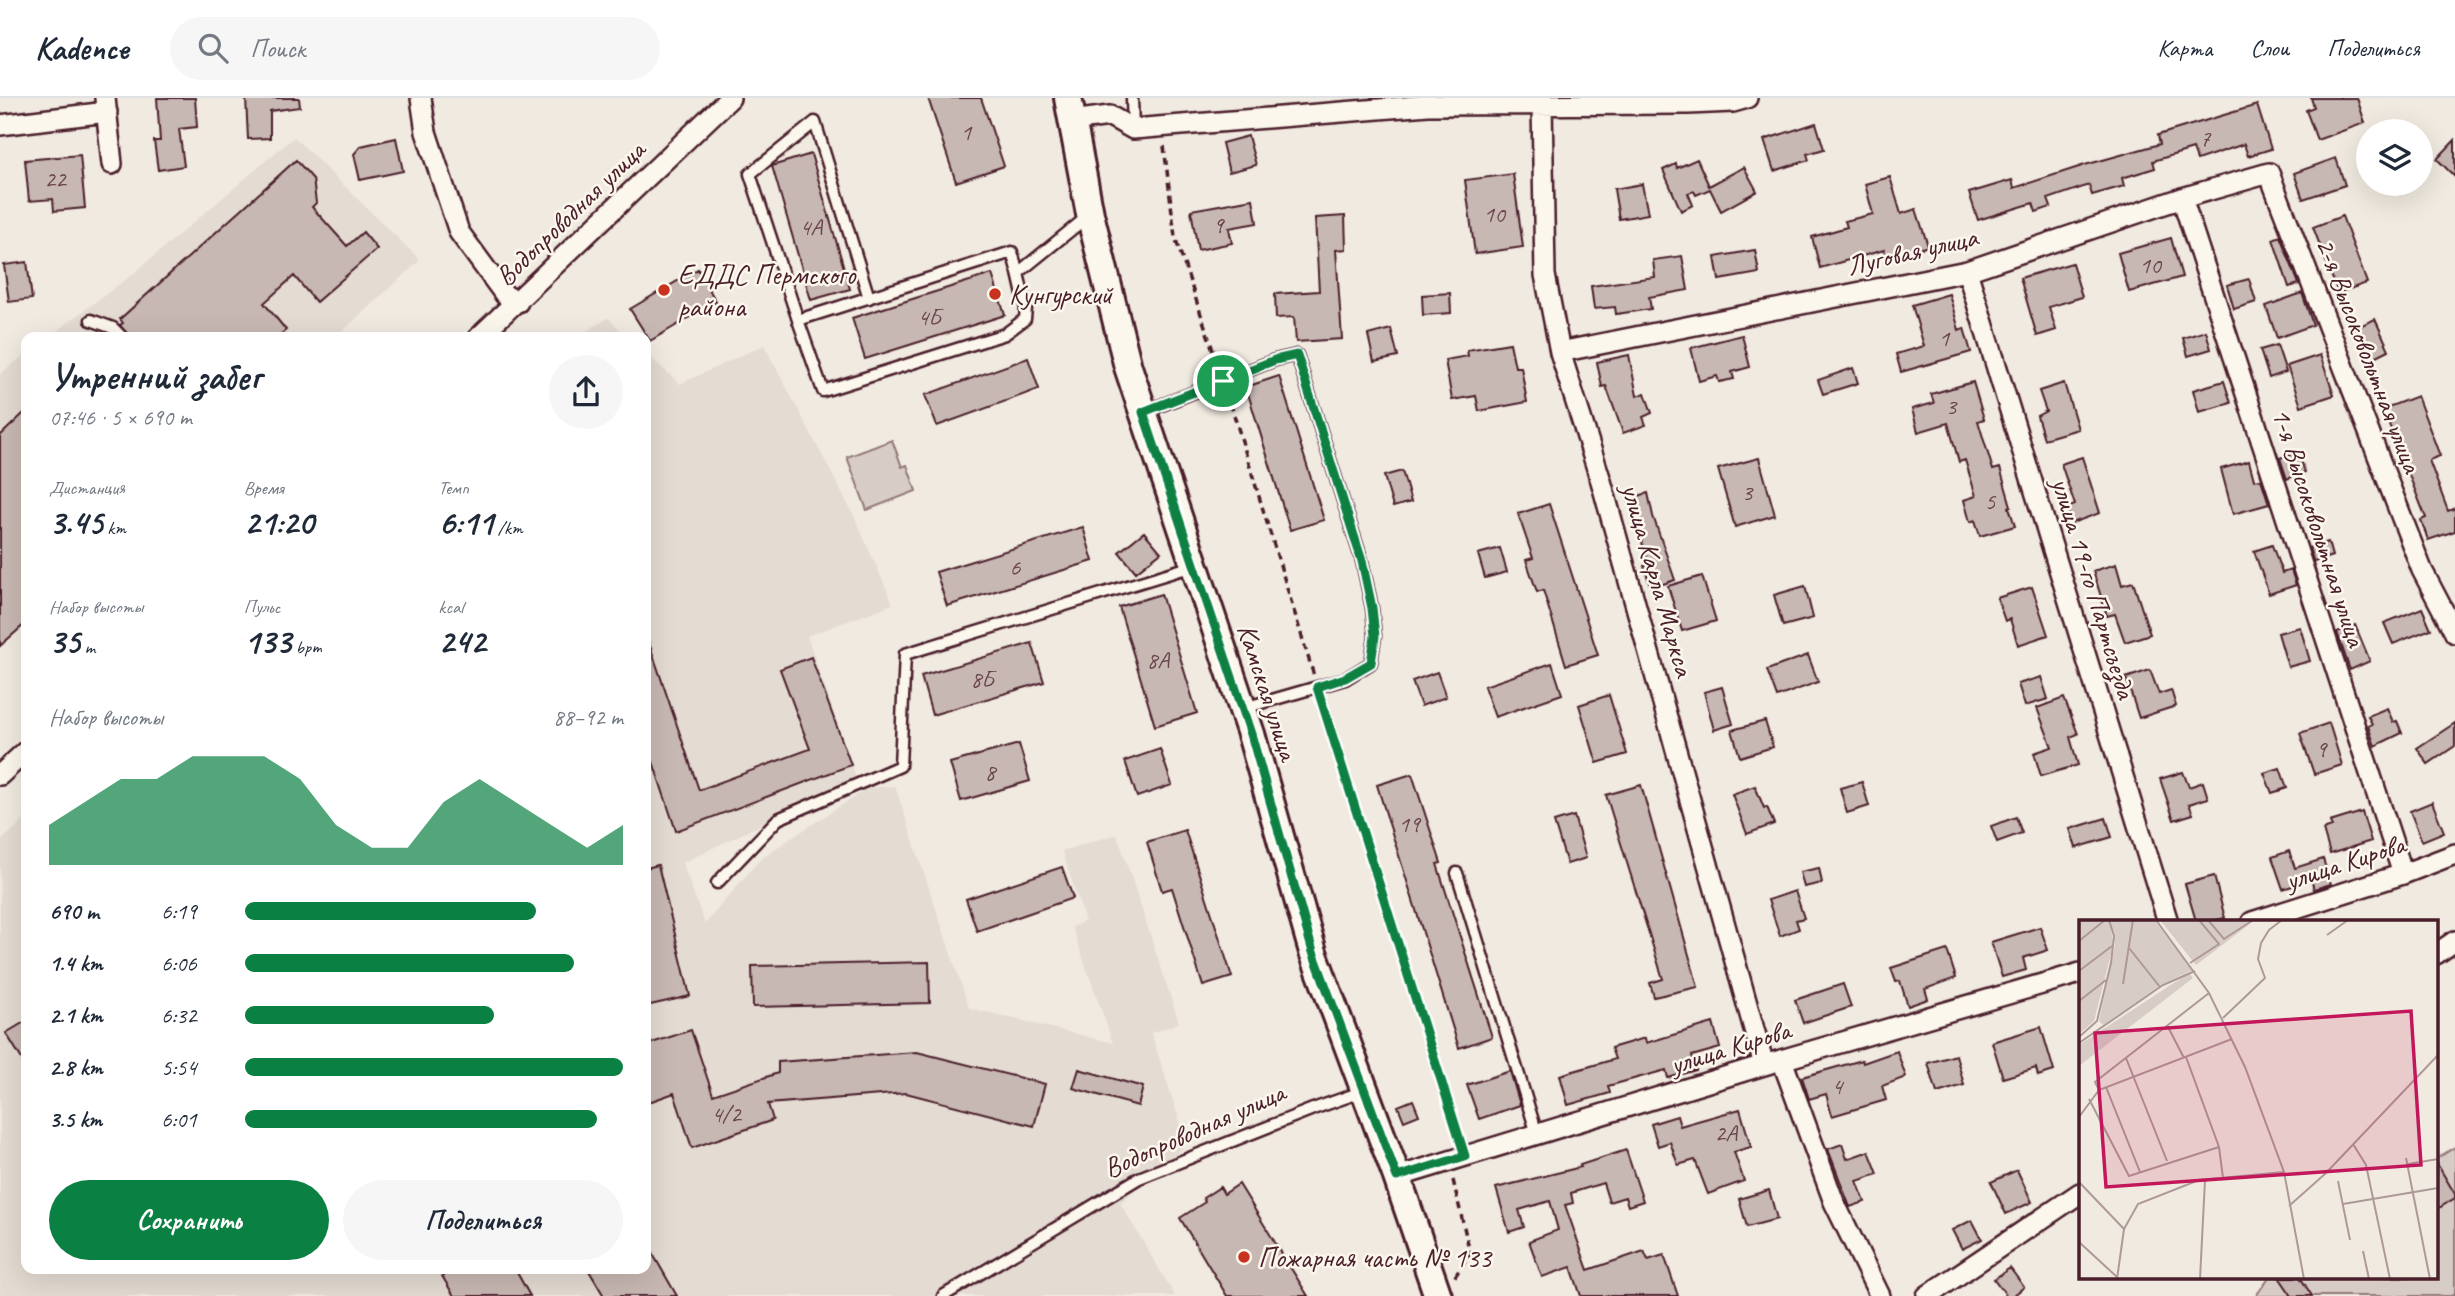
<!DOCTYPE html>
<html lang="ru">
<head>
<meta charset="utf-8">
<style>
	:root { --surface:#fff; --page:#f6f6f7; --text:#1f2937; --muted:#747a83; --line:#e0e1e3; --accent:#0b8043 }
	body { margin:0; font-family:Caveat,sans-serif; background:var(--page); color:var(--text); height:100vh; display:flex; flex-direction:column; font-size:26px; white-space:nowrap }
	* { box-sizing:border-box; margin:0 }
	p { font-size:23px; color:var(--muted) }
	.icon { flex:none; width:38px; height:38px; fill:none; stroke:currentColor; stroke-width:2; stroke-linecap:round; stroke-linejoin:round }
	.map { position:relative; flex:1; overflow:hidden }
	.panel { position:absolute; left:21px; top:234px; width:630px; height:942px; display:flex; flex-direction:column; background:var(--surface); border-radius:14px; box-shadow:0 7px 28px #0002 }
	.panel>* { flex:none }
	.controls { position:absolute; left:2356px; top:21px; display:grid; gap:14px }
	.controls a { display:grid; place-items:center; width:77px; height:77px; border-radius:50%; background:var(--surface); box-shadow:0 7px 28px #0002; font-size:35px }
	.pin { position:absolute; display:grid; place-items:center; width:60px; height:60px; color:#fff; margin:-30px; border:4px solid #fff; border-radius:50%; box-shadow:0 2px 7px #0007 }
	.round { display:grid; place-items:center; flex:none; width:74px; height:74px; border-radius:37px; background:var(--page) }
	.headline { display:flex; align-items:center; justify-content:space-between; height:119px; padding:0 28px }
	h1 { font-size:38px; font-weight:700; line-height:52px }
	.metrics { display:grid; grid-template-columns:repeat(3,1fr); gap:10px; height:119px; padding:7px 28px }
	.metrics div { display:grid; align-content:center }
	.metrics b { font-size:35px; font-weight:700 }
	.metrics small { font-size:19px; font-weight:400 }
	.metrics p { font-size:19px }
	.chart { height:196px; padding:14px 28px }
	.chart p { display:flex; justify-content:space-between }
	.chart svg { width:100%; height:126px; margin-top:7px; fill:var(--accent); opacity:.7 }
	.button { display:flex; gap:14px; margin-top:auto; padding:14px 28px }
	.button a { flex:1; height:80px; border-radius:42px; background:var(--accent); color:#fff; font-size:28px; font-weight:700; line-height:80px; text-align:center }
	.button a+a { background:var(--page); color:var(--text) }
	ul { padding:0 28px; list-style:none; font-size:23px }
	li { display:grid; grid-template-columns:112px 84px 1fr; align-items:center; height:52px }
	li i { height:18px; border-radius:9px; background:var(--accent) }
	header { display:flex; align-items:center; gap:42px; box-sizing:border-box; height:98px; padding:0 35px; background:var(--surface); border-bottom:2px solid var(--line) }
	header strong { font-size:33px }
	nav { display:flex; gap:38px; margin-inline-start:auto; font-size:24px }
	.search { width:490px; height:63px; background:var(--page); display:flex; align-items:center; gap:18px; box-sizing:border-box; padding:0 24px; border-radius:38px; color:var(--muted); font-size:26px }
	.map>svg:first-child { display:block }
	.built { fill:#e4dbd2 }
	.green { fill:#d8ccc6; stroke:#917678; stroke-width:2 }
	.building { fill:#c8b8b3; stroke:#4a1f2b; stroke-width:2 }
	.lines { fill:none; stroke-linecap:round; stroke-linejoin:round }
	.lane-casing { stroke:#4a1f2b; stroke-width:15 }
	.street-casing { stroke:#4a1f2b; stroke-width:24 }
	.secondary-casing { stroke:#4a1f2b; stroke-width:32 }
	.path { stroke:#4a1f2b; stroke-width:3.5; stroke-dasharray:7 5; stroke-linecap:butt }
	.lane { stroke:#fbf7ec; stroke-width:10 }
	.street { stroke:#fbf7ec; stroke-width:19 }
	.secondary { stroke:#fbf7ec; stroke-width:26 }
	.route-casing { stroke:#fff; stroke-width:14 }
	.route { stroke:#0b8043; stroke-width:9 }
	.poi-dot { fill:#c8321e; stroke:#fbf7ec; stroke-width:2.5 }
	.labels { text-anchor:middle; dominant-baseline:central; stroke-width:5; stroke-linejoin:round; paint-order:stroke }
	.number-label { font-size:24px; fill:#6a454d }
	.street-label { font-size:28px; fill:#4a1f2b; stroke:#fbf7ec }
	.poi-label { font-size:28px; fill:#4a1f2b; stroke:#fbf7ec; text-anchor:start }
	.inset-road { fill:none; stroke:#ae9998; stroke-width:2 }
	.view { fill:#c2185b; fill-opacity:0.15; stroke:#c2185b; stroke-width:3.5 }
	.inset-edge { fill:none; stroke:#4a1f2b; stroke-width:3.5 }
</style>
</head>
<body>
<header>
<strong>Kadence</strong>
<div class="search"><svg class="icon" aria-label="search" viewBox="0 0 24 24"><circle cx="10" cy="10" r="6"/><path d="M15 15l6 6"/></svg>Поиск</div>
<nav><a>Карта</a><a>Слои</a><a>Поделиться</a></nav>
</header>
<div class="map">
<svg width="2455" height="1198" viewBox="0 0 2455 1198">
	<rect width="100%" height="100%" fill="#f0eae0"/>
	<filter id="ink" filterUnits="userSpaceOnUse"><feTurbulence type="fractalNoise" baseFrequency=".0143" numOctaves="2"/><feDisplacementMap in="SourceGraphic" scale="14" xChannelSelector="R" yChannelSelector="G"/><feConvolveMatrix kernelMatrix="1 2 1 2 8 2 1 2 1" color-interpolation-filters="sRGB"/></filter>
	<g filter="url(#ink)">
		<path class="built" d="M294 39 420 162 335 240H47L133 176Z
			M608 220 629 240H575Z
			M764 247 854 418 893 506 807 538 856 680 682 765 705 826 761 760 868 690 895 688 969 910 1113 945 1072 829 1085 823 1062 753 1117 736 1179 925 1151 935 1187 1046 1120 1105 1175 1198H0V744L26 720V1171H646V255L680 286Z
			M26 256V519L0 542V276Z"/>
		<path class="green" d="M892 342 902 369 907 367 916 393 867 412 847 359Z
			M2455 1049V1196L2452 1198H2256L2269 1179H2436V1061Z"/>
		<path class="building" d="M157 0H195L197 29 179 31 184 68 158 72 154 43H160Z
			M246 0H299L300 9 270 13V40L248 41Z
			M928 0H981L1004 68 956 84Z
			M2311 0H2357L2365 25 2317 42 2306 12 2314 9Z
			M2257 7 2271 51 2248 58 2244 46 2197 62 2193 51 2153 63 2155 70 2122 80 2124 88 2092 97 2089 87 2048 101 2051 109 2036 114 2033 105 1978 122 1969 95 2012 82 2014 90 2085 67 2160 46 2158 37Z
			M1816 25 1824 51 1807 56 1809 62 1774 73 1764 42Z
			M1248 38 1256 67 1229 74 1222 45Z
			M396 40 403 73 360 82 354 56 361 48Z
			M2455 42V79L2437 61Z
			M811 56 850 191 811 202 772 68Z
			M80 57 85 110 54 113 53 101 29 103 25 62Z
			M2336 60 2345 87 2303 101 2294 75Z
			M1697 61 1709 88 1744 69 1757 93 1721 113 1710 91 1696 97 1694 93 1688 95 1693 107 1681 113 1663 72 1676 66 1677 70Z
			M296 62 313 81 316 105 312 109 347 148 363 134 377 151 316 204 294 178 264 205 286 232 277 240H130L120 227 123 225 120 221Z
			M1513 76 1523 149 1475 156 1465 82Z
			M1890 79 1901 116 1916 111 1928 148 1887 161 1884 152 1820 170 1812 139 1847 129 1845 123 1873 116 1865 86Z
			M1642 86 1648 116 1619 121 1614 91Z
			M1253 101 1257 125 1229 130 1232 145 1198 152 1191 112Z
			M1345 118 1346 151 1336 152 1342 241 1296 244 1294 219 1276 220 1275 196 1319 193 1315 120Z
			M2342 118 2367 185 2338 195 2313 129Z
			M2280 138 2299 186 2289 189 2273 141Z
			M2171 140 2182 179 2129 194 2118 155Z
			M1755 152 1759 175 1719 182 1715 159Z
			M1682 158 1688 192 1649 199 1651 211 1616 216 1615 209 1594 211 1591 188 1655 179 1653 162Z
			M27 164 32 201 9 204 4 167Z
			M2072 165 2082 199 2049 209 2056 232 2037 238 2020 180Z
			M698 171 716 204 650 243 630 211Z
			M992 176 1005 217 865 261 852 220Z
			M2249 181 2256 204 2234 211 2227 187Z
			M1450 195 1451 215 1423 217 1422 197Z
			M2302 195 2313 227 2277 240 2266 208Z
			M1949 196 1959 232 1964 230 1971 254 1901 274 1896 256 1924 248 1912 207Z
			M2375 221 2389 252 2369 262 2355 230Z
			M1391 231 1398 259 1374 264 1368 237Z
			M2206 233 2211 251 2188 258 2183 240Z
			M1742 237 1750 269 1732 274 1734 281 1719 284 1717 278 1699 283 1691 250Z
			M1510 245 1515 269H1521L1527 304 1479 313 1476 298 1452 302 1445 262 1468 258 1467 252Z
			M2277 247 2286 274 2269 280 2260 252Z
			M1629 257 1637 298 1645 295 1652 315 1643 319 1646 327 1623 335 1606 288 1602 289 1597 264Z
			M2320 257 2334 297 2301 308 2287 268Z
			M1028 260 1039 291 937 328 925 297Z
			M1853 270 1858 285 1823 296 1818 282Z
			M1279 278 1324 422 1290 432 1246 289Z
			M2224 283 2231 305 2199 314 2193 292Z
			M1973 284 1984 321 1978 323 1993 372 2000 370 2011 408 2009 409 2015 428 1980 438 1975 422 1970 424 1964 402 1976 398 1965 362 1959 364 1948 325 1918 334 1912 311 1934 305 1931 296Z
			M2064 285 2078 331 2044 341 2037 318 2046 313 2039 293Z
			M2417 298 2440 358 2429 362 2448 413 2455 410V433L2428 442 2421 422 2426 420 2383 311Z
			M26 313V525L0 548V338Z
			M2298 354 2305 374 2287 381 2280 360Z
			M2082 359 2100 415 2072 425 2067 410 2075 407 2061 366Z
			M1759 360 1775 417 1735 429 1718 371Z
			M2249 363 2254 382 2261 381 2269 406 2233 416 2221 371Z
			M1402 373 1411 404 1393 409 1384 378Z
			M1648 395 1653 418 1675 482 1651 490 1644 468 1649 466 1628 401Z
			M1549 406 1598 557 1566 567 1543 492 1537 494 1526 462 1533 460 1518 416Z
			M1083 429 1093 463 947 508 936 474Z
			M1144 434 1161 454 1136 474 1119 454Z
			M2328 444 2332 458 2314 464 2309 450Z
			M2272 447 2282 475 2291 472 2296 487 2269 496 2254 453Z
			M1500 450 1507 474 1485 480 1478 456Z
			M2116 466 2122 487 2133 484 2150 536 2125 544 2115 516 2107 518 2093 473Z
			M1702 478 1716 523 1682 533 1668 488Z
			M1805 488 1813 520 1783 528 1774 497Z
			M2032 489 2048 537 2018 547 2010 521 2005 523 1997 500Z
			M1161 496 1197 615 1155 628 1119 509Z
			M2422 510 2431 531 2393 546 2384 525Z
			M2355 527 2370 563 2350 572 2337 534Z
			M2300 529 2310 563 2288 569 2278 535Z
			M648 542 699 692 810 651 780 571 811 559 851 667 676 733 646 643V543Z
			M1032 545 1044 584 932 617 921 578Z
			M1808 557 1818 584 1777 599 1767 572Z
			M1552 565 1562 596 1495 619 1484 588Z
			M2150 572 2159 596 2171 592 2176 608 2139 620 2126 580Z
			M1437 574 1446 599 1421 608 1412 583Z
			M2041 579 2048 601 2025 608 2018 586Z
			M1722 589 1733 626 1714 632 1704 594Z
			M1609 597 1627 656 1597 665 1579 607Z
			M2064 600 2078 636 2070 639 2078 667 2041 678 2034 655 2052 649 2037 610Z
			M2387 610 2393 624 2397 623 2402 635 2375 648 2368 628 2372 626 2368 618Z
			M1765 623 1773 649 1740 659 1732 632Z
			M2329 625 2342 667 2314 676 2300 635Z
			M2455 625V648L2428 666 2417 650Z
			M1019 646 1030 683 961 703 950 665Z
			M1160 651 1172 687 1137 699 1125 663Z
			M2280 670 2287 690 2272 695 2264 675Z
			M2183 674 2189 689 2203 684 2208 700 2189 706 2193 716 2174 722 2160 681Z
			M1412 676 1441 765 1437 766 1492 939 1459 950 1377 687Z
			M1862 684 1869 708 1847 715 1840 690Z
			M1641 687 1698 889 1654 899 1650 885 1663 881 1606 697Z
			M1755 688 1764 710 1767 709 1774 726 1747 736 1732 696Z
			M2432 704 2444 734 2422 743 2410 713Z
			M2362 714 2371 743 2330 756 2323 732 2332 729 2330 724Z
			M1574 718 1586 760 1567 766 1554 724Z
			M2016 719 2022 735 1997 744 1991 728Z
			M2106 720 2112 739 2076 750 2070 731Z
			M1185 732 1232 879 1203 888 1172 790 1162 793 1147 744Z
			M2289 753 2295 770 2323 761 2331 786 2314 791 2311 782 2283 791 2272 759Z
			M658 767 690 898 646 908V770Z
			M1062 769 1073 800 977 833 966 801Z
			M1819 770 1822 785 1804 789 1800 774Z
			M2214 778 2225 820 2212 823H2196L2185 786Z
			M1795 793 1804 820 1796 822 1799 831 1780 838 1768 802Z
			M2040 829 2048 852 2023 860 2026 872 2002 879 1991 844Z
			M1947 852 1956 880 1925 891 1928 901 1908 908 1900 883 1896 884 1891 870Z
			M929 864 930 905 753 909 752 868Z
			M1843 886 1851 909 1803 925 1795 902Z
			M26 923V968L6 935Z
			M1713 925 1720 950 1692 958 1696 972 1668 980 1666 972 1608 988 1610 995 1568 1007 1560 977 1615 961 1611 950 1645 940 1646 945Z
			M2041 929 2054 973 2038 978 2036 970 2003 980 1992 944Z
			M691 932 713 997 778 975V964L917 954 1045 986 1034 1028 906 995 768 1006 773 1022 692 1050 674 995 646 1005V947Z
			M1897 953 1906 979 1882 988 1886 1002 1832 1018 1826 996 1809 1001 1802 979 1862 962 1863 965Z
			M1956 957 1964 987 1937 995 1928 965Z
			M1079 971 1143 989 1138 1008 1073 990Z
			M1510 973 1520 1007 1479 1021 1467 987Z
			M1413 1002 1419 1017 1404 1023 1398 1008Z
			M1740 1011 1751 1049 1734 1054 1744 1083 1708 1096 1695 1062 1678 1067 1670 1044 1658 1048 1651 1026 1677 1018 1680 1028Z
			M1842 1046 1847 1061 1869 1053 1878 1076 1857 1083 1865 1104 1850 1109 1828 1051Z
			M1626 1052 1643 1103 1628 1108 1625 1099 1609 1104 1603 1085 1571 1095 1573 1105 1565 1107 1588 1172 1644 1153 1648 1162 1664 1157 1678 1198H1581L1571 1169 1542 1179 1529 1143 1558 1132 1550 1103 1519 1112 1524 1129 1509 1134 1496 1090 1581 1069 1580 1067Z
			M2436 1064 2455 1096V1100L2436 1112Z
			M2017 1072 2032 1104 2006 1116 1991 1084Z
			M1239 1086 1308 1198H1227L1180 1120 1205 1104 1203 1100 1220 1089 1224 1096Z
			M1769 1092 1777 1121 1747 1129 1739 1101Z
			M1972 1122 1982 1141 1962 1151 1952 1132Z
			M646 1144 677 1198H604L588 1171H646Z
			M2010 1170 2024 1189 2013 1198H2007L1994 1181Z
			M455 1171H515L530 1198H454L442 1178Z
			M2279 1179H2300L2312 1198H2292Z"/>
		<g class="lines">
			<g class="lane-casing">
				<path id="lane" d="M1132 0 1133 31
					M869 200 815 24 750 76 798 222 1012 154 1018 175 1087 119
					M91 222 113 230 123 240
					M798 222 823 293 1005 236 1025 221 1026 210 1018 175
					M1144 314 1275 262 1297 257 1362 463 1372 510 1375 538 1371 565 1345 581 1244 610
					M1457 775 1537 1036
					M717 785 778 721 900 668 905 556 1193 468
					M943 1198 1139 1080 1313 1011 1364 993"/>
			</g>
			<g class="street-casing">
				<path id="street" d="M105 0 112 66
					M421 0 426 34 459 134 505 197 518 204
					M1542 6 1545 177 1560 254 1601 383 1764 967
					M1071 23 1110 18 1133 31 1428 7 1688 6 1733 4 1747 0
					M0 27 107 14
					M2182 100 2403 776
					M1967 173 2168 824
					M478 240 730 0
					M1560 254 1967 173 2182 100 2269 75 2422 472 2455 535
					M0 677 26 653
					M2252 824 2403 776 2455 756
					M2436 856 2455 843
					M1782 962 1834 1104 1880 1198
					M1397 1079 1764 967 2080 875
					M1927 1198 2080 1095"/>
			</g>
			<g class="secondary-casing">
				<path id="secondary" d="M1068 0 1090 116 1128 269 1251 636 1313 854 1397 1079 1438 1198"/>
			</g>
			<path class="path" d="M1164 48 1175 139 1219 270
				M1227 294 1314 578
				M1321 602 1460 1042
				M1453 1082 1470 1155 1454 1180"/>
			<use href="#lane" class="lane"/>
			<use href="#street" class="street"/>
			<use href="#secondary" class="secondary"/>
		</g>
	</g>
	<g class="lines" filter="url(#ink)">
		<g class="route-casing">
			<path id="route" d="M1297 257 1362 463 1372 510 1375 538 1371 565 1345 580 1317 589 1465 1058 1397 1079 1313 854 1251 636 1143 314 1275 262Z"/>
		</g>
		<use href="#route" class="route"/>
	</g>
	<g class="poi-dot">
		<circle cx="664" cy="192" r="7"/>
		<circle cx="995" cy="196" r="7"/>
		<circle cx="1244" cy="1159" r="7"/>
	</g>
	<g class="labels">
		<g class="number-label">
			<text x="966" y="34">1</text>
			<text x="2205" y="40">7</text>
			<text x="55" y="81">22</text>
			<text x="1494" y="116">10</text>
			<text x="1218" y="127">9</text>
			<text x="811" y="129">4А</text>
			<text x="2150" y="167">10</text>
			<text x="929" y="219">4Б</text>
			<text x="1944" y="240">1</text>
			<text x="1951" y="308">3</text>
			<text x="1747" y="394">3</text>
			<text x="1990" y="403">5</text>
			<text x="1015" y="469">6</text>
			<text x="1158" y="562">8А</text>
			<text x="982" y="581">8Б</text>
			<text x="2321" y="651">9</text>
			<text x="990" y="674">8</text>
			<text x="1409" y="726">19</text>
			<text x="1837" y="988">4</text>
			<text x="726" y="1016">4/2</text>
			<text x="1726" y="1035">2А</text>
		</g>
		<g class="street-label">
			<text transform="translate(570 115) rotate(-44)">Водопроводная улица</text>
			<text transform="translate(1912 153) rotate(-13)">Луговая улица</text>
			<text transform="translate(2369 257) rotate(69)">2-я Высоковольтная улица</text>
			<text transform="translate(2319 429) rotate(72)">1-я Высоковольтная улица</text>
			<text transform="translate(1658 482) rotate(74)">улица Карла Маркса</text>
			<text transform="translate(2094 490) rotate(73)">улица 19-го Партсъезда</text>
			<text transform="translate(1268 594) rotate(72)">Камская улица</text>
			<text transform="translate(2345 764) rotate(-18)">улица Кирова</text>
			<text transform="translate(1730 949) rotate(-17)">улица Кирова</text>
			<text transform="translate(1194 1032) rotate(-24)">Водопроводная улица</text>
		</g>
		<g class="poi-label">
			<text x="678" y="176">ЕДДС Пермского<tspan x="678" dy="32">района</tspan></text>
			<text x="1009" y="196">Кунгурский</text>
			<text x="1258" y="1159">Пожарная часть № 133</text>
		</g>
	</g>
	<g transform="translate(2079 822)">
		<rect width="359" height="359" fill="#f0eae0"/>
		<path d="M0 0H75L114 50 83 64 24 105 20 101 36 24 32 6 34 26 15 101 0 114ZM81 0H176L117 45ZM110 53 114 58 0 146V125Z" fill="#d8ccc6"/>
		<path class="inset-road" d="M77 0 130 73 166 147 205 252 225 359M129 0 145 19 174 0M248 15 269 0M0 21 26 0M50 28 81 67M111 43 140 24 120 0M0 51 33 26M44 64 54 0M0 81 27 60M144 98 186 58 179 39 182 23 190 10 203 0M88 105 105 138M0 117 18 101 32 43 35 16 30 0M0 123 84 65 116 51M107 137 140 227 144 258M47 138 88 241M27 167 61 252M20 170 16 162 130 73M10 179 50 256 140 227M0 197 20 170 153 119M274 224 287 245 311 359M327 238 351 359M329 244 359 239M259 261 271 320M0 262 45 309M264 284 359 268M210 286 247 253 359 135M0 322 38 357M284 331 290 359M38 359 45 309 59 284 120 260 205 252M121 359 126 260"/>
		<path class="view" d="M332 91 342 245 27 267 16 113Z"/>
		<rect width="359" height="359" class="inset-edge"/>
	</g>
</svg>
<div class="controls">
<a><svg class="icon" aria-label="layers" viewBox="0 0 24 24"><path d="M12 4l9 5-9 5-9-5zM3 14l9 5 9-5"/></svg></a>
</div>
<div class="pin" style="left:1223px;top:283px;background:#1e9e55"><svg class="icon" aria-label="arrive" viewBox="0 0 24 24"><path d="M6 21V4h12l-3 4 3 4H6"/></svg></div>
<section class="panel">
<div class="headline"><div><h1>Утренний забег</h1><p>07:46 · 5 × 690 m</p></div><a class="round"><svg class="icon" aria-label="share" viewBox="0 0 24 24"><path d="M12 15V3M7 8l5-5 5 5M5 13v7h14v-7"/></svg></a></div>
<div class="metrics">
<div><p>Дистанция</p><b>3.45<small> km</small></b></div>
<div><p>Время</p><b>21:20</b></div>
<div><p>Темп</p><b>6:11<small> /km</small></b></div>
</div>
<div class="metrics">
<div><p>Набор высоты</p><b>35<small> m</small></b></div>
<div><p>Пульс</p><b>133<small> bpm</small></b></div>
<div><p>kcal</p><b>242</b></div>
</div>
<div class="chart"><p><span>Набор высоты</span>88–92 m</p>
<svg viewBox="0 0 160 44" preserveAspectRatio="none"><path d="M0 44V30L10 22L20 14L30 14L40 6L50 6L60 6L70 14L80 30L90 38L100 38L110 22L120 14L130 22L140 30L150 38L160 30V44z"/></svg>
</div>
<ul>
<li><b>690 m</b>6:19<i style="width:77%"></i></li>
<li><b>1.4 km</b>6:06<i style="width:87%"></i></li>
<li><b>2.1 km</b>6:32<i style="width:66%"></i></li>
<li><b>2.8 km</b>5:54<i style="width:100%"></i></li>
<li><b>3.5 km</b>6:01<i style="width:93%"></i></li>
</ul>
<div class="button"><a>Сохранить</a><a>Поделиться</a></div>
</section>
</div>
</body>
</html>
